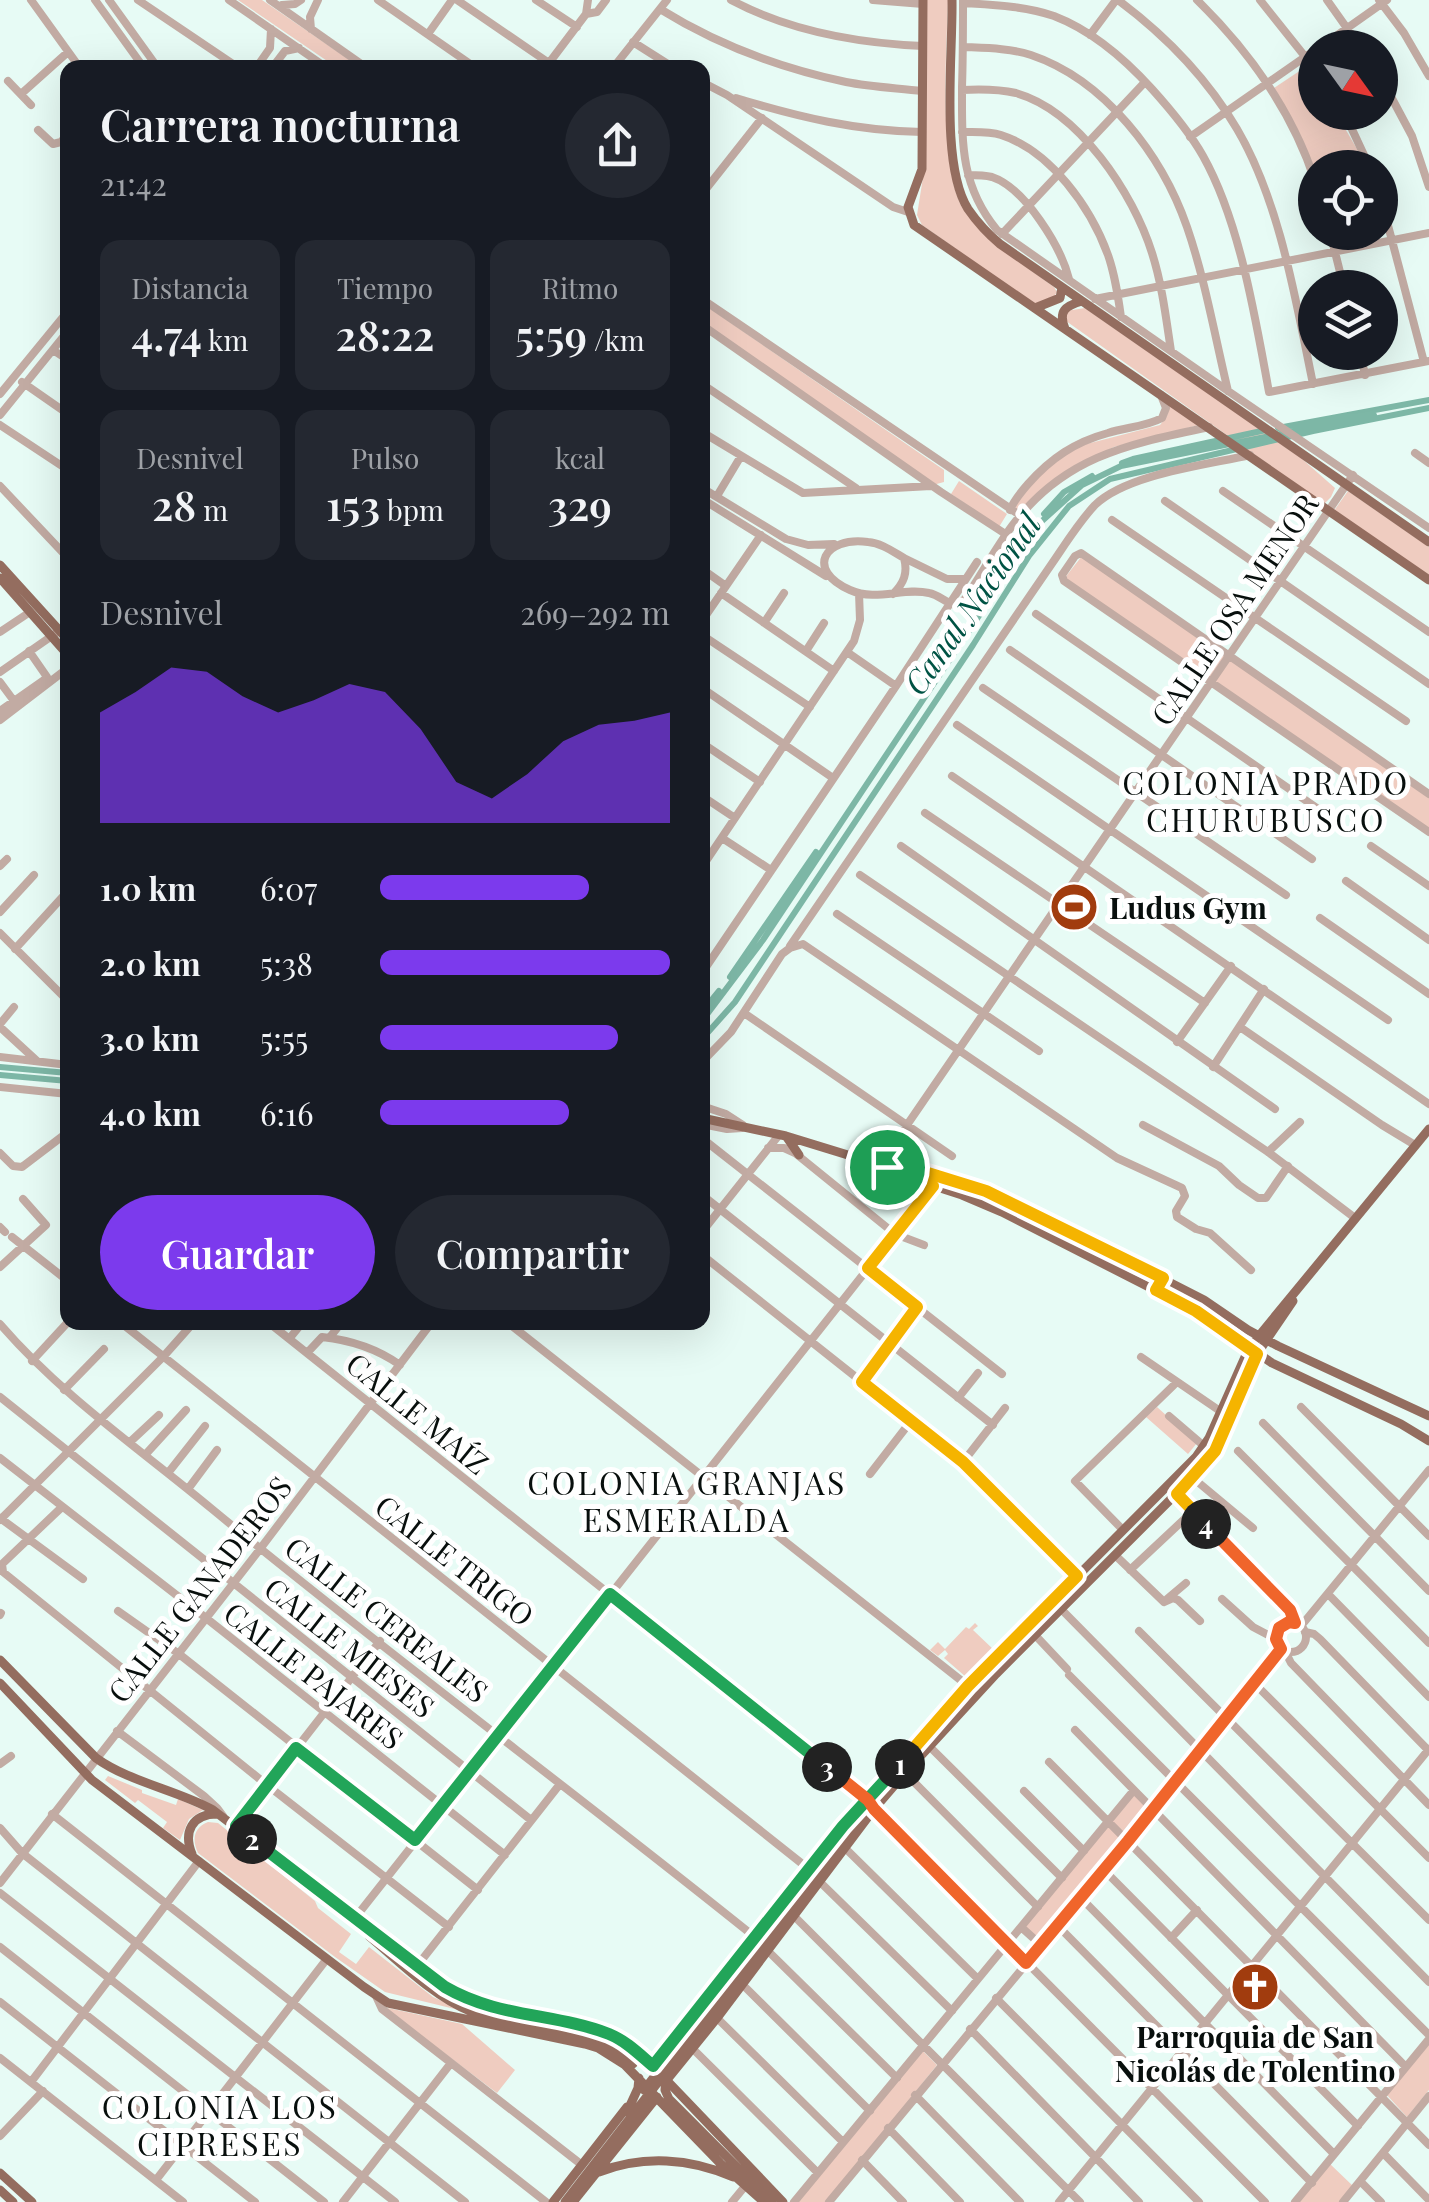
<!DOCTYPE html>
<html lang="es">
<head>
<meta charset="utf-8">
<style>
	:root { --surface:#171b24; --page:#242831; --text:#f1f3f6; --muted:#9ea1a6; --accent:#7c3aed }
	body { margin:0; font-family:"Playfair Display",serif; background:var(--page); color:var(--text); height:100vh; display:flex; flex-direction:column; font-size:38px; white-space:nowrap }
	* { box-sizing:border-box; margin:0 }
	p { font-size:32px; color:var(--muted) }
	.icon { flex:none; width:55px; height:55px; fill:none; stroke:currentColor; stroke-width:2; stroke-linecap:round; stroke-linejoin:round }
	.map { position:relative; flex:1; overflow:hidden }
	.sheet { position:absolute; left:60px; top:60px; width:650px; height:1270px; display:flex; flex-direction:column; background:var(--surface); border-radius:20px; box-shadow:0 10px 40px #0002 }
	.sheet>* { flex:none }
	.needle { width:65px; rotate:123deg }
	.buttons { position:absolute; left:1298px; top:30px; display:grid; gap:20px }
	.buttons a { display:grid; place-items:center; width:100px; height:100px; border-radius:50%; background:var(--surface); box-shadow:0 10px 40px #0002; font-size:50px }
	.pin { position:absolute; display:grid; place-items:center; width:85px; height:85px; color:#fff; margin:-42px; border:5px solid #fff; border-radius:50%; box-shadow:0 2px 10px #0007 }
	.km { position:absolute; width:50px; height:50px; margin:-25px; border-radius:50%; background:#222; color:#fff; font-size:28px; line-height:50px; text-align:center }
	.round { display:grid; place-items:center; flex:none; width:105px; height:105px; border-radius:52px; background:var(--page) }
	.headline { display:flex; align-items:center; justify-content:space-between; height:170px; padding:0 40px }
	h1 { font-size:45px; font-weight:600; line-height:75px }
	.stats { display:grid; grid-template-columns:repeat(3,1fr); gap:15px; height:170px; padding:10px 40px }
	.stats div { display:grid; align-content:center; border-radius:20px; background:var(--page); text-align:center }
	.stats b { font-size:42px; font-weight:600 }
	.stats small { font-size:28px; font-weight:400 }
	.stats p { font-size:28px }
	.chart { height:280px; padding:20px 40px }
	.chart p { display:flex; justify-content:space-between }
	.chart svg { width:100%; height:180px; margin-top:10px; fill:var(--accent); opacity:.7 }
	.cta { display:flex; gap:20px; margin-top:auto; padding:20px 40px }
	.cta a { flex:1; height:115px; border-radius:60px; background:var(--accent); color:#fff; font-size:40px; font-weight:600; line-height:115px; text-align:center }
	.cta a+a { background:var(--page); color:var(--text) }
	ul { padding:0 40px; list-style:none; font-size:32px }
	li { display:grid; grid-template-columns:160px 120px 1fr; align-items:center; height:75px }
	li i { height:25px; border-radius:12px; background:var(--accent) }
	.map>svg:first-child { display:block }
	.green { fill:#efccc0 }
	.lines { fill:none; stroke-linecap:round; stroke-linejoin:round }
	.canal { stroke:#7db7a6; stroke-width:6 }
	.minor { stroke:#c2aba3; stroke-width:8 }
	.major { stroke:#946d5f; stroke-width:9 }
	.split-1-casing { stroke:#fff; stroke-width:20 }
	.split-2-casing { stroke:#fff; stroke-width:20 }
	.split-3-casing { stroke:#fff; stroke-width:20 }
	.split-4-casing { stroke:#fff; stroke-width:20 }
	.split-5-casing { stroke:#fff; stroke-width:20 }
	.split-1 { stroke:#f5b400; stroke-width:12 }
	.split-2 { stroke:#22a559; stroke-width:12 }
	.split-3 { stroke:#22a559; stroke-width:12 }
	.split-4 { stroke:#f0652b; stroke-width:12 }
	.split-5 { stroke:#f5b400; stroke-width:12 }
	.labels { text-anchor:middle; dominant-baseline:central; stroke-width:10; stroke-linejoin:round; paint-order:stroke }
	.street-label { font-size:30px; fill:#080f0d; stroke:#fff }
	.poi-label { font-size:30px; font-weight:bold; fill:#080f0d; stroke:#fff; text-anchor:start }
	.water-label { font-size:32px; font-style:italic; fill:#005344; stroke:#fff }
	.neighbourhood-label { font-size:32px; letter-spacing:2.5px; fill:#080f0d; stroke:#fff }
</style>
</head>
<body>
<div class="map">
<svg width="1429" height="2202" viewBox="0 0 1429 2202">
	<rect width="100%" height="100%" fill="#e7fbf5"/>
	<path class="green" d="M238 0H262L357 65 358 67H336Z
		M924 0H948C947 50 937 174 966 213 990 244 1023 264 1054 287L1057 292 1054 297 1035 305 922 225 917 215 924 171Z
		M1307 66 1315 78V112L1336 113 1357 149 1363 167 1315 168V175L1271 90Z
		M702 303 944 470V482L933 485 703 323Z
		M1085 308 1301 458 1335 488 1331 497 1324 504 1066 321V311Z
		M1169 403 1199 425 1114 447 1072 467 1019 512 1013 507 1017 500 1043 472 1075 447 1160 425 1167 416Z
		M959 481 1007 514 999 527 951 494Z
		M1348 491 1429 547V577L1333 512Z
		M1082 556 1429 797V830L1065 580 1067 575Z
		M1157 1407 1197 1443 1188 1454 1146 1417Z
		M975 1623 978 1626 973 1630 994 1650 966 1677 944 1658 948 1654 945 1650 938 1656 930 1650 938 1642 945 1649 966 1627 969 1629Z
		M108 1776 142 1790V1793L176 1805 178 1799 203 1810 189 1819 180 1840 163 1828 167 1822 138 1800 135 1803 105 1780Z
		M1134 1793 1150 1808 1128 1841 1040 1942 1024 1928Z
		M208 1822 218 1823 315 1901 318 1908 351 1934 339 1952 356 1964 369 1947 433 1997 467 2012 385 1992 335 1957 198 1853C192 1840 193 1828 208 1822Z
		M388 2008 462 2024 515 2070 497 2093 387 2010Z
		M1429 2042V2090L1407 2117 1386 2094Z
		M921 2049 937 2065 828 2202H798Z
		M1329 2163 1353 2186 1339 2202H1297Z"/>
	<g class="lines">
		<path class="canal" d="M1278 428 1429 400
			M1122 463 1133 459 1266 430
			M1044 514 1064 492 1092 476
			M730 977 816 852
			M702 1012 719 991
			M702 1021 763 940 1042 521 1082 485 1121 466 1374 415
			M702 1039 735 1002 973 645 1029 556 1069 506 1110 479 1313 431 1429 408
			M0 1067 68 1073
			M0 1075 68 1081"/>
		<path class="minor" d="M31 0 80 68
			M95 0 144 68
			M109 0 158 68
			M138 0 239 68
			M229 0 327 68
			M270 0 367 68
			M378 0 476 68
			M457 0 549 63
			M536 0 577 27
			M731 0C789 31 857 43 923 46
			M873 0 923 4
			M963 0C963 29 963 58 962 87 962 142 960 185 997 230L1228 391 1429 528
			M1118 0C1165 35 1207 78 1237 129 1280 202 1296 302 1313 384
			M1197 0C1249 51 1292 111 1315 181
			M1260 0 1315 69
			M1327 0 1361 48
			M1379 0 1404 33 1429 76
			M963 3C994 5 1024 6 1054 16 1093 31 1124 58 1152 89 1170 109 1189 131 1203 156 1240 222 1255 317 1269 392L1429 361
			M282 5 295 4 301 0
			M660 9C718 45 779 68 846 82 871 87 897 88 922 91
			M586 14 597 12 606 0
			M311 29 310 17 318 0
			M428 34 452 0
			M1090 35 1116 0
			M633 42 674 68
			M963 47C986 48 1009 48 1031 55 1105 80 1162 155 1187 227 1205 279 1215 337 1228 391
			M1319 48 1387 0
			M546 67 586 14 588 0
			M256 68 270 48 271 29
			M272 68 285 51 299 48
			M613 68 667 0
			M1380 76 1412 136 1429 187
			M8 81 31 105
			M702 82 727 95 893 207 908 212
			M962 90C981 89 998 89 1016 93 1079 111 1133 193 1152 253 1162 284 1166 318 1171 351
			M21 94 68 52
			M736 98C798 117 857 131 922 132
			M1344 112 1370 168
			M38 130 53 144 61 142 68 134
			M962 132C975 132 989 131 1001 135 1051 151 1091 208 1108 255 1115 275 1118 296 1121 317
			M1190 137 1315 50
			M968 175C976 175 984 175 992 177 1025 188 1061 247 1069 279
			M702 194 762 118
			M1380 195 1424 362
			M1330 232 1344 288
			M1002 234 1145 82
			M702 299 1021 516
			M1095 299 1429 233
			M702 325 941 492 1007 535
			M53 350 68 360
			M1360 352 1365 375
			M22 382 68 414
			M702 384 856 488
			M0 394 68 311
			M0 415 68 331
			M0 425 68 470
			M702 432 803 493 931 486
			M1415 453 1429 463
			M0 486 68 558
			M702 488 786 539 808 545 834 544
			M1223 491 1429 632
			M717 496 741 456
			M702 499 826 576
			M1165 501 1429 684
			M67 505 68 504
			M1010 510C1014 500 1021 492 1028 484 1051 458 1075 442 1108 433 1126 427 1145 427 1162 418L1166 408 1161 395
			M1112 520 1406 721
			M904 558 947 579H965
			M702 569 726 586
			M721 593 834 671
			M893 594C904 583 908 573 904 558 892 551 881 543 868 542 824 536 805 570 850 590 876 602 903 587 929 593 940 595 946 604 957 605L965 599C981 575 995 549 1012 526 1064 456 1129 444 1209 427
			M1036 614 1337 822
			M702 621 761 535
			M764 623 784 593
			M0 632 30 612
			M702 635 810 707
			M1010 650 1312 859
			M29 651 47 677
			M806 651 824 623
			M847 652 896 686
			M0 672 59 631
			M0 682 14 701
			M702 688 833 778
			M983 688 1286 895
			M0 711 44 680
			M0 720 68 668
			M957 725 1388 1020
			M702 743 760 782
			M952 776 1429 1104
			M1429 794 1081 553 1075 556 1062 575 1064 581 1429 832
			M702 796 735 818
			M925 813 1205 1003
			M722 838 771 870
			M901 846 1275 1109
			M1371 846 1429 886
			M0 866 7 859
			M702 867 854 641 860 620 859 593
			M860 875 1268 1152 1355 1218
			M1346 881 1429 940
			M0 912 34 875
			M837 914 1039 1051
			M1320 918 1429 994
			M0 933 68 1001
			M790 946 1053 562C1066 543 1079 522 1095 505 1127 474 1206 465 1250 455
			M15 949 68 891
			M702 973 896 686 977 562
			M744 1013 952 1156
			M0 1024 14 1007
			M0 1027 37 1061
			M1240 1027 1382 1125 1415 1145
			M1177 1042 1231 966
			M0 1057 68 1065
			M702 1062 731 1032 782 954 790 948 803 944 1117 1158 1182 1188 1185 1196 1176 1211 1177 1217 1196 1229 1210 1233 1251 1270
			M1213 1067 1264 989
			M0 1087 68 1094
			M702 1106 726 1114 743 1125
			M702 1124 727 1129 742 1128
			M1143 1125 1219 1166 1239 1185 1258 1198H1266L1288 1166
			M708 1143 1002 1374
			M768 1148H784L795 1153 895 1234 924 1245
			M1268 1152 1300 1122
			M0 1153 13 1166 22 1167 68 1132
			M881 1165 907 1125 1353 475
			M702 1195 993 1425
			M0 1227 5 1232
			M702 1232 779 1135
			M12 1237 68 1281
			M65 1244 68 1246
			M702 1255 963 1462 1077 1575
			M0 1267 46 1225 23 1199
			M120 1322 810 1870
			M268 1322 868 1800 874 1809 1265 2202
			M507 1322 977 1693
			M0 1324C62 1396 140 1449 212 1509 390 1656 576 1793 756 1938
			M330 1337 342 1322
			M289 1339 303 1322
			M307 1353 322 1337C350 1340 376 1348 400 1365
			M1141 1357 1220 1411
			M32 1361 68 1322
			M862 1382 917 1307
			M64 1390 104 1349
			M0 1397 531 1820
			M958 1398 978 1373
			M1301 1407 1429 1536
			M1169 1416 1204 1446
			M1263 1423 1429 1591
			M130 1442 159 1415
			M1238 1451 1429 1643
			M145 1455 186 1410
			M0 1458 206 1618 505 1855
			M963 1462 1005 1408
			M168 1473 205 1426
			M870 1474 911 1421
			M1193 1478 1253 1528
			M188 1489 217 1450
			M1177 1495 1287 1606 1295 1623
			M62 1507 2 1564 3 1572 267 1785 449 1927
			M0 1518 83 1579
			M0 1520 163 1357 194 1322
			M1123 1530 1075 1481 1177 1382
			M1115 1555 1164 1602
			M1130 1570 1193 1511
			M1328 1594 1429 1697
			M1167 1599 1186 1583
			M1222 1599 1253 1627 1276 1639
			M1164 1602 1173 1598 1178 1600 1200 1621
			M1061 1609 1429 1982
			M118 1611 179 1654 478 1890
			M0 1615 1 1613
			M1276 1637a15 15 0 1 1 30 0a15 15 0 1 1-30 0Z
			M1301 1626 1429 1470
			M1139 1631 1429 1920
			M1305 1632 1314 1634 1320 1639 1429 1751
			M1035 1635 1067 1669
			M1285 1651 1291 1663 1429 1805
			M1069 1675 1429 2035
			M1254 1683 1429 1858
			M1075 1730 1406 2067
			M117 1731 204 1796 217 1808 223 1816
			M929 1746 1062 1878
			M1049 1762 1429 2145
			M0 1764 11 1756
			M905 1773 1038 1907
			M1024 1791 1084 1851
			M52 1814 546 2202
			M236 1826 380 1641
			M0 1828 22 1853 465 2202
			M845 1848 978 1979
			M1104 1870 1358 2126
			M820 1882 952 2011
			M0 1883 260 1549 432 1322
			M0 1893 395 2202
			M1081 1898 1334 2154
			M794 1916 1080 2202
			M355 1918 933 1186
			M1058 1926 1312 2183
			M1021 1927 1041 1945
			M1171 1938 1197 1910
			M0 1947 324 2202
			M768 1951 897 2078
			M417 1966 560 1784
			M743 1985 870 2111
			M376 1996 382 2009 582 2165
			M996 1998 1199 2202
			M0 2002 255 2202
			M717 2018 843 2142
			M970 2029 1139 2202
			M693 2049 818 2173
			M0 2058 183 2202
			M31 2082 199 1861
			M915 2095 1020 2202
			M888 2128 960 2202
			M0 2136 43 2091
			M1383 2153 1429 2200
			M862 2160 903 2202
			M156 2180 326 1960
			M1360 2181 1381 2202
			M343 2202 451 2063
			M732 2202 746 2185
			M794 2202 1134 1790
			M829 2202 1128 1841 1281 1649
			M1059 2202 1429 1749
			M1295 2202 1429 2039
			M1343 2202 1429 2096"/>
		<path class="major" d="M923 0 922 169 908 207 914 225 1429 580
			M952 0C953 54 940 165 968 209 977 222 988 234 1000 244L1429 542
			M1035 308 1060 298 1062 287
			M1065 329C1058 311 1065 306 1082 301
			M0 565 68 640
			M0 578 68 655
			M702 1118 786 1136 887 1167 897 1174 962 1195 1002 1212 1196 1311 1272 1363 1401 1424 1429 1441
			M786 1136 799 1155
			M887 1167 901 1165 968 1184 1004 1198 1204 1300 1248 1330 1278 1346 1429 1416
			M0 1660 96 1758C129 1782 177 1790 213 1810L445 1987 480 2004 597 2030 621 2041 653 2066 783 2202
			M0 1683 92 1780 364 1987 388 2003 585 2044 598 2048 625 2065 720 2163 764 2202
			M192 1854C183 1832 192 1814 217 1814
			M369 1936C399 1961 434 1997 470 2011 523 2031 590 2023 633 2064
			M653 2066 843 1827 968 1686 1196 1457 1209 1438 1249 1348 1429 1129
			M666 2079 665 2090 669 2099 772 2202
			M666 2081 717 2018 874 1809 905 1773 996 1674 1204 1466 1223 1436 1257 1354 1293 1301
			M644 2090 723 1988
			M627 2112 638 2088 639 2078
			M599 2172C643 2155 690 2158 733 2177
			M0 2173 32 2202
			M0 2190 13 2202
			M553 2202 627 2107
			M565 2202 742 1974 765 1939 857 1818
			M573 2202 657 2097"/>
	</g>
	<g class="lines">
		<g class="split-1-casing">
			<path id="split-1" d="M887 1167 897 1174 933 1186 868 1268 917 1307 862 1382 963 1462 1077 1576 968 1686 900 1764"/>
		</g>
		<g class="split-2-casing">
			<path id="split-2" d="M252 1839 445 1987C498 2018 555 2013 609 2034 626 2041 639 2054 653 2066L843 1826 900 1764"/>
		</g>
		<g class="split-3-casing">
			<path id="split-3" d="M252 1839 236 1826 296 1748 415 1840 610 1594 827 1767"/>
		</g>
		<g class="split-4-casing">
			<path id="split-4" d="M827 1767 868 1800 874 1809 1026 1963 1128 1841 1281 1649 1276 1639 1279 1628 1289 1622 1295 1623 1290 1610 1206 1524"/>
		</g>
		<g class="split-5-casing">
			<path id="split-5" d="M887 1167 902 1165 986 1191 1163 1278 1156 1290 1196 1311 1257 1354 1215 1451 1177 1494 1206 1524"/>
		</g>
		<use href="#split-1" class="split-1"/>
		<use href="#split-2" class="split-2"/>
		<use href="#split-3" class="split-3"/>
		<use href="#split-4" class="split-4"/>
		<use href="#split-5" class="split-5"/>
	</g>
	<defs>
		<g id="stadium-disc" transform="scale(2.5)"><circle r="9.5" fill="#a13c0e" stroke="#fff"/><path d="M0-5a6.5 5 0 1 0 0 10a6.5 5 0 1 0 0-10ZM-3.5-1.8h7v3.6h-7Z" fill="#fff"/></g>
		<g id="church-disc" transform="scale(2.5)"><circle r="9.5" fill="#a13c0e" stroke="#fff"/><path d="M-1.2-6h2.4v3.5h3.3v2.4h-3.3V6h-2.4V-.1h-3.3v-2.4h3.3Z" fill="#fff"/></g>
	</defs>
	<g fill-rule="evenodd">
		<use href="#stadium-disc" x="1074" y="907"/>
		<use href="#church-disc" x="1255" y="1987"/>
	</g>
	<g class="labels">
		<g class="street-label">
			<text transform="translate(1234 609) rotate(-56)">CALLE OSA MENOR</text>
			<text transform="translate(418 1413) rotate(39)">CALLE MAÍZ</text>
			<text transform="translate(455 1560) rotate(38)">CALLE TRIGO</text>
			<text transform="translate(199 1589) rotate(-52)">CALLE GANADEROS</text>
			<text transform="translate(387 1619) rotate(38)">CALLE CEREALES</text>
			<text transform="translate(350 1647) rotate(38)">CALLE MIESES</text>
			<text transform="translate(314 1675) rotate(38)">CALLE PAJARES</text>
		</g>
		<g class="poi-label">
			<text x="1109" y="907">Ludus Gym</text>
			<text x="1255" y="2036" text-anchor="middle">Parroquia de San<tspan x="1255" dy="34">Nicolás de Tolentino</tspan></text>
		</g>
		<g class="water-label">
			<text transform="translate(971 603) rotate(-55)">Canal Nacional</text>
		</g>
		<g class="neighbourhood-label">
			<text x="1266" y="781">COLONIA PRADO<tspan x="1266" dy="37">CHURUBUSCO</tspan></text>
			<text x="687" y="1481">COLONIA GRANJAS<tspan x="687" dy="37">ESMERALDA</tspan></text>
			<text x="220" y="2105">COLONIA LOS<tspan x="220" dy="37">CIPRESES</tspan></text>
		</g>
	</g>
</svg>
<div class="buttons">
<a><svg class="needle" viewBox="-14 -14 28 28"><path d="M0-13l5 13h-10z" fill="#e53935"/><path d="M0 13l5-13h-10z" fill="#9ea1a6"/></svg></a>
<a><svg class="icon" aria-label="locate" viewBox="0 0 24 24"><circle cx="12" cy="12" r="6"/><path d="M12 2v4M12 18v4M2 12h4M18 12h4"/></svg></a>
<a><svg class="icon" aria-label="layers" viewBox="0 0 24 24"><path d="M12 4l9 5-9 5-9-5zM3 14l9 5 9-5"/></svg></a>
</div>
<div class="pin" style="left:887px;top:1167px;background:#1e9e55"><svg class="icon" aria-label="arrive" viewBox="0 0 24 24"><path d="M6 21V4h12l-3 4 3 4H6"/></svg></div>
<b class="km" style="left:900px;top:1764px">1</b>
<b class="km" style="left:252px;top:1839px">2</b>
<b class="km" style="left:827px;top:1767px">3</b>
<b class="km" style="left:1206px;top:1524px">4</b>
<section class="sheet">
<div class="headline"><div><h1>Carrera nocturna</h1><p>21:42</p></div><a class="round"><svg class="icon" aria-label="share" viewBox="0 0 24 24"><path d="M12 15V3M7 8l5-5 5 5M5 13v7h14v-7"/></svg></a></div>
<div class="stats">
<div><p>Distancia</p><b>4.74<small> km</small></b></div>
<div><p>Tiempo</p><b>28:22</b></div>
<div><p>Ritmo</p><b>5:59<small> /km</small></b></div>
</div>
<div class="stats">
<div><p>Desnivel</p><b>28<small> m</small></b></div>
<div><p>Pulso</p><b>153<small> bpm</small></b></div>
<div><p>kcal</p><b>329</b></div>
</div>
<div class="chart"><p><span>Desnivel</span>269–292 m</p>
<svg viewBox="0 0 160 44" preserveAspectRatio="none"><path d="M0 44V17L10 12L20 6L30 7L40 13L50 17L60 14L70 10L80 12L90 21L100 34L110 38L120 32L130 24L140 20L150 19L160 17V44z"/></svg>
</div>
<ul>
<li><b>1.0 km</b>6:07<i style="width:72%"></i></li>
<li><b>2.0 km</b>5:38<i style="width:100%"></i></li>
<li><b>3.0 km</b>5:55<i style="width:82%"></i></li>
<li><b>4.0 km</b>6:16<i style="width:65%"></i></li>
</ul>
<div class="cta"><a>Guardar</a><a>Compartir</a></div>
</section>
</div>
</body>
</html>
